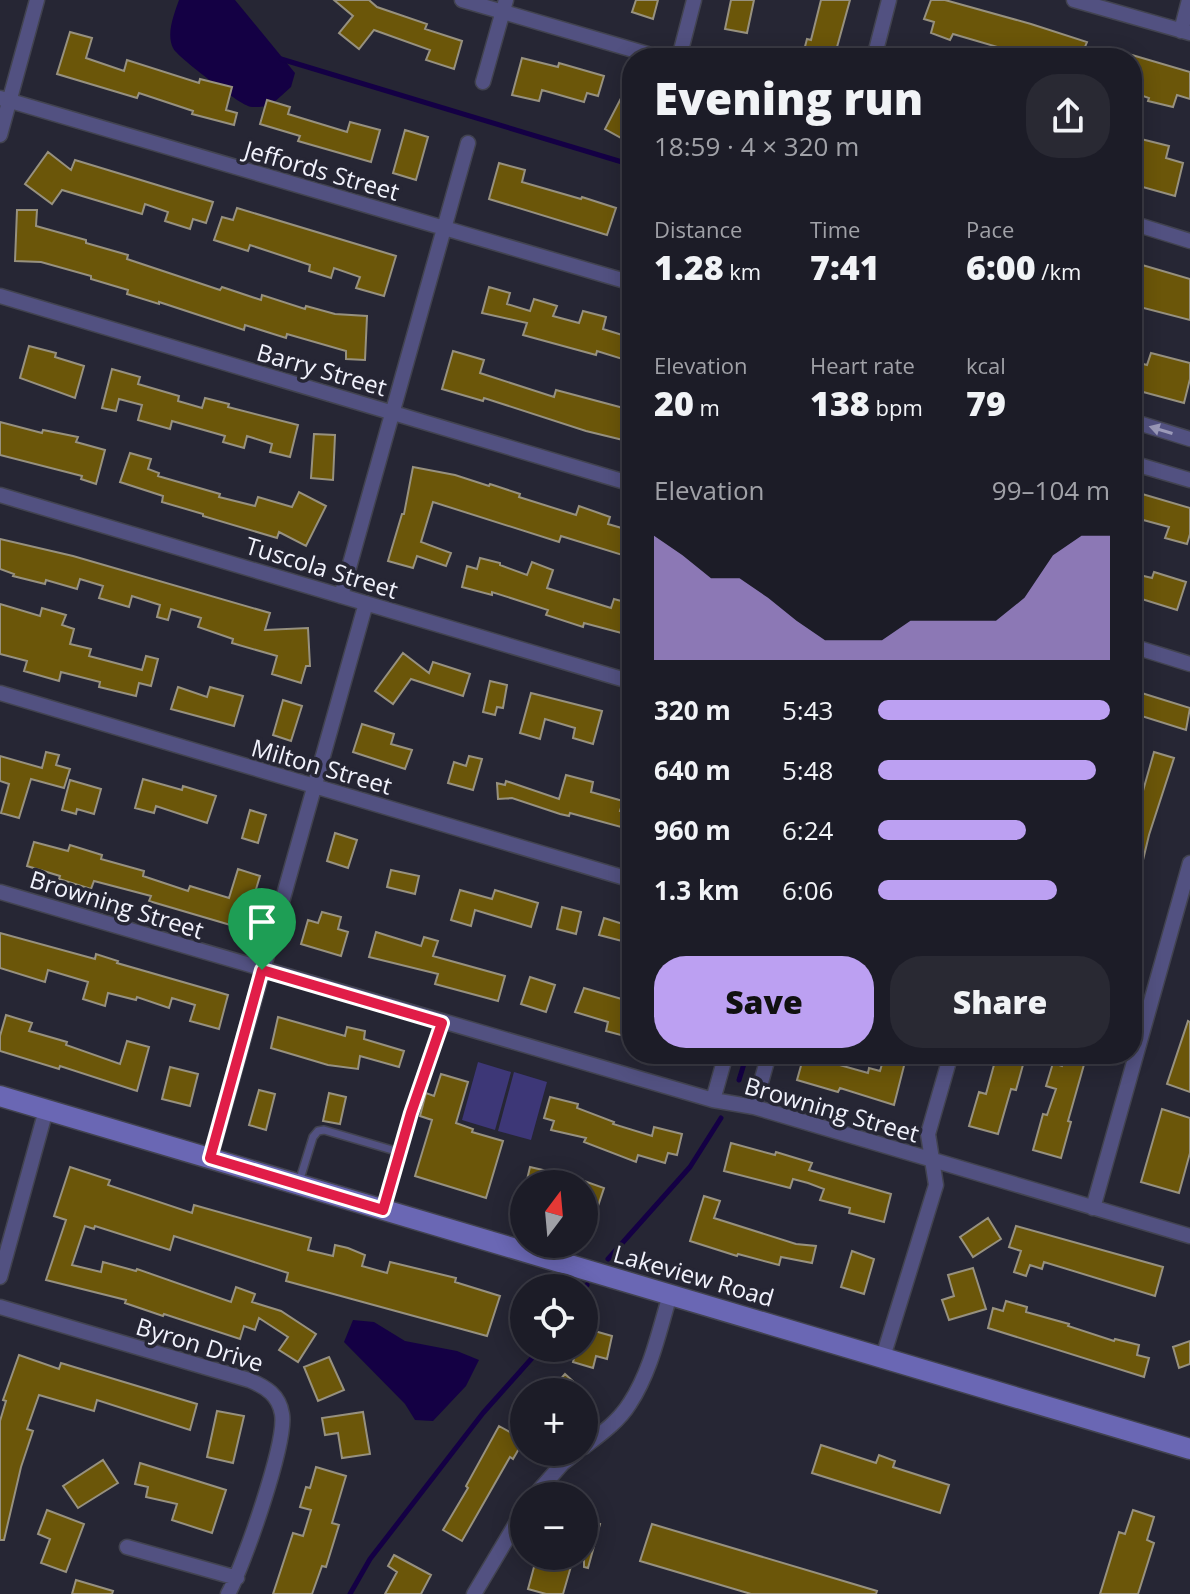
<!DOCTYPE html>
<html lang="en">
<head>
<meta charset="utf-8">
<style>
	:root { --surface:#1c1c27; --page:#292933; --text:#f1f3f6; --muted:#a0a1a7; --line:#3a3a44; --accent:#bca0f2 }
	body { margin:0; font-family:"Open Sans",sans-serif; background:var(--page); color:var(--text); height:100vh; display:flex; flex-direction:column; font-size:30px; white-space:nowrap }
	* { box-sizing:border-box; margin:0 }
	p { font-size:26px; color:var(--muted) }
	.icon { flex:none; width:44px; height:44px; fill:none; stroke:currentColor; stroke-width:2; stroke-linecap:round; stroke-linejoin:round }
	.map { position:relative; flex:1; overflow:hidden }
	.sheet { position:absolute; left:622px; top:48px; width:520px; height:1016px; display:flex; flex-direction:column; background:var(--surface); border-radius:32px; box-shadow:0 4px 20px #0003,0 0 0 2px var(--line) }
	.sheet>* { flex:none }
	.needle { width:52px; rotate:16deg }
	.tools { position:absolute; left:510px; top:1170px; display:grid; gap:16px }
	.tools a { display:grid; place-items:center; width:88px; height:88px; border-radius:50%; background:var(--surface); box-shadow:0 4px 20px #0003,0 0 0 2px var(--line); font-size:40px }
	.pin { position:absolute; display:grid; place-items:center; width:68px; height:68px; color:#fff; margin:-82px -34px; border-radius:50% 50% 50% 0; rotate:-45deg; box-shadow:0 0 8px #0007 }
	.pin .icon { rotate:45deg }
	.round { display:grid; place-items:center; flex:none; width:84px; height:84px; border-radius:32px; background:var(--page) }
	.summary { display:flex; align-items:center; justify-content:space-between; height:136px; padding:0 32px }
	h1 { font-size:44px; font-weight:800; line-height:60px }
	.figures { display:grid; grid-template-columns:repeat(3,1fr); gap:12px; height:136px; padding:8px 32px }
	.figures div { display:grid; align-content:center }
	.figures b { font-size:34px; font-weight:800 }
	.figures small { font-size:22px; font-weight:400 }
	.figures p { font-size:22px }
	.chart { height:224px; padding:16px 32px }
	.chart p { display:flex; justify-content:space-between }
	.chart svg { width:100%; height:144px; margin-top:8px; fill:var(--accent); opacity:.7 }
	.button { display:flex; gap:16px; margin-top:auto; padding:16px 32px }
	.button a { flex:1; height:92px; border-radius:32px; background:var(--accent); color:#111; font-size:32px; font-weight:800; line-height:92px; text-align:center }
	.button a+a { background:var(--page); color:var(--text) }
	ul { padding:0 32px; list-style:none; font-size:26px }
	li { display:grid; grid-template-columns:128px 96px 1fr; align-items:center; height:60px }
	li i { height:20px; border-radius:10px; background:var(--accent) }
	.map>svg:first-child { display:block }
	.green { fill:#3d3777 }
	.water { fill:#140044 }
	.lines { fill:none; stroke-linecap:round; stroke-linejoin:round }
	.stream { stroke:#140044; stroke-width:5 }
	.building { fill:#6b5609; stroke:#97917f; stroke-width:2 }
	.lane-casing { stroke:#424350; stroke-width:10 }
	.street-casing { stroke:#424350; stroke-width:17 }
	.secondary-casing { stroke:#424350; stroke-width:23 }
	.lane { stroke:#525181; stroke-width:7 }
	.street { stroke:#525181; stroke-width:14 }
	.secondary { stroke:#6a67b4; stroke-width:20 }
	.oneway { fill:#9a99b8 }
	.route-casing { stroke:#fff; stroke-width:16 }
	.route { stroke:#e11d48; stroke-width:10 }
	.labels { text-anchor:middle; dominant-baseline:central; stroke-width:7; stroke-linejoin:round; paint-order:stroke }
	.street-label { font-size:24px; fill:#f1f2fc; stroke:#262634 }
</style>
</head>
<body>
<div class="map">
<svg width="1190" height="1594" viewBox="0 0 1190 1594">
	<rect width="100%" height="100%" fill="#262634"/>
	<path class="green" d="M478 1062 511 1072 495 1130 462 1120Z
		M514 1072 547 1082 531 1140 498 1131Z"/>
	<path class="water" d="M179 0H235L295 73 291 87 270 106C263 106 252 109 246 105 236 101 176 56 173 48 166 34 174 14 179 0Z
		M353 1320 374 1322 405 1341 457 1351 479 1360 466 1386 433 1421 415 1420 405 1404 344 1342Z"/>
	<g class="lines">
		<path class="stream" d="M281 59 632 165
			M739 1080 747 1054
			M608 1259 690 1167 721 1118
			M584 1289 587 1285
			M350 1594 370 1559 483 1413 541 1348"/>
	</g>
	<path class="building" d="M334 0H369L377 7 427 24 425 29 462 41 454 69 426 60 430 50 374 30 359 49 339 33 353 16Z
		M636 0H658L653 19 632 12Z
		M731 0H754L747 33 725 29Z
		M821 0H850L834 58H802L807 39 811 40Z
		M931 0H945L1031 24 1087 42 1085 47 1111 58H1035L953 34 950 40 931 33 934 22 924 19Z
		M70 32 92 38 86 58 124 71 127 60 199 83 200 79 232 87 226 110 237 113 234 125 192 114 193 111 139 93 137 98 57 74Z
		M1132 55 1190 72V99L1177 95 1173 107 1148 101 1149 98 1132 92Z
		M522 58 558 67 559 63 604 76 598 96 587 93 584 102 542 90 539 101 512 95Z
		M632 77V144L605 129Z
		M267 100 290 107 288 114 347 132 350 122 380 130 371 162 298 141 300 136 260 124Z
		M405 130 428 137 416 180 393 173Z
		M1137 138 1169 146 1166 158 1183 163 1175 196 1132 184V156Z
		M48 152 71 170 75 160 213 202 206 223 193 219 190 229 165 221 168 212 145 204 142 214 62 190 52 204 25 184Z
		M499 163 525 170 522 182 581 199 582 197 616 208 607 235 489 199Z
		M237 208 396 256 384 296 356 288 360 277 334 268 331 278 309 271 310 265 250 245 248 251 214 240 222 217 233 220Z
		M17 210H37L36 226 86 240V243L128 255 127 259 220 290 222 287 261 300 262 295 305 309 306 306 335 314 367 316 365 360 346 359V351L287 334 286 338 245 325 244 330 159 302V304L127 294 128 290 91 279V276L41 262 15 261Z
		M1132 262 1190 279V320L1132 305Z
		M489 287 510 293 507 304 530 311 534 299 557 306 553 316 579 323 583 311 606 317 603 329 632 338V362L597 351 596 355 523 335 527 323 482 313Z
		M29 346 56 353 55 357 84 366 75 398 20 378Z
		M453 351 484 360 480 373 554 397 556 390 631 410 623 440 586 431 484 398 483 401 442 389Z
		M1151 353 1190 363V379L1184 403 1132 389 1136 362 1147 365Z
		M112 369 140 377 138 384 179 396 178 401 202 408 205 398 229 404 228 407 298 425 290 457 270 452 272 444 247 436 244 448 223 442 225 436 172 421 170 429 138 420 142 405 119 399 116 411 102 408Z
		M0 422 42 433 43 430 78 437 76 442 105 450 96 484 81 479 82 476 0 455Z
		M314 434 335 435 333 480 311 478Z
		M130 453 151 459 148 469 159 473 158 476 220 494 219 497 255 506 258 497 292 507 299 492 326 506 306 546 279 532 277 538 203 516V514L162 502 163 496 120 482Z
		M413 467 455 475 489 486 490 484 520 494 519 497 576 515 579 506 610 517 608 524 632 531V558L561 536 559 542 433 502 421 542 451 553 446 566 417 556 413 568 388 561 402 514H404Z
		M1132 491 1190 508V534L1187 544 1165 538 1169 527 1132 517Z
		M0 539 73 556 270 613 265 630 308 628 310 666H306L301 683 272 674 277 656 232 643 233 639 198 627 201 618 171 609 168 620 157 617 160 605 132 596 129 607 99 598 103 586 80 579 77 589 46 580 45 584 13 576 14 574 0 569Z
		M480 558 500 563V565L527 575 532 562 553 570 547 588 611 608 614 599 632 604V622L629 635 584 623 583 627 546 615 548 610 492 592V595L462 587 467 566 477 569Z
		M1154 572 1186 582 1177 610 1132 596V573L1152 578Z
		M0 604 40 616 42 608 66 615 62 625 74 629 70 644 91 649 89 656 142 670 146 656 158 659 151 686 139 683 136 696 99 687 100 682 61 672 59 681 24 671 27 661 0 654Z
		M403 653 429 673 433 662 470 674 463 696 411 679 393 704 375 691Z
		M490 681 507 685 503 708 497 707 495 715 483 712Z
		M178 687 207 697 210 687 243 696 234 726 171 709Z
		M1132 690 1190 708 1186 730 1132 713Z
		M531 693 602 711 593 744 573 738 575 728 545 719 540 739 520 733Z
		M283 700 302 706 291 741 273 735Z
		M362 724 394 734 391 744 412 750 405 769 353 752Z
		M46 752 59 755 56 765 70 769 64 788 31 779 19 818 1 813 9 784 0 781V756L42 768Z
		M1154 752 1174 758 1149 835 1137 885 1132 884V795L1141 798Z
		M469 756 482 759 473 790 448 783 454 762 466 766Z
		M566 775 593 782 591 792 623 801 620 811 632 814V830L570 813 569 816 560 814 512 798 498 799 497 783 505 785 506 781 559 799Z
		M143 779 182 790 183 786 216 796 207 823 156 806 154 813 135 808Z
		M70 780 101 789 94 814 77 809 76 814 62 810Z
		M250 810 266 815 258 843 242 838Z
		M335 833 357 840 348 868 327 861Z
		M34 842 68 851 70 845 102 855 101 859 144 871 143 876 188 891 190 886 229 898 238 869 260 876 244 929 149 901 151 896 94 881 91 889 59 879 60 876 27 866Z
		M391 870 419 876 415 894 387 887Z
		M460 890 492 899 495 890 538 903 531 927 475 910 471 926 451 920Z
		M562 907 581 912 576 934 557 929Z
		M322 912 341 917 338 929 348 932 341 956 301 944 308 920 318 923Z
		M604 918 626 925 622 941 599 935Z
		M376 932 421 946 424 937 438 941 433 956 505 976 498 1001 435 984 438 974 369 957Z
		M0 933 95 959 96 954 118 961 117 963 228 995 219 1029 190 1021 195 1005 172 998 169 1008 137 997 136 1000 108 993 105 1006 83 999 88 982 48 970 45 982 0 968Z
		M530 977 555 985 546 1012 521 1004Z
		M584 988 632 1002V1038L606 1031 608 1022 575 1012Z
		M6 1015 32 1023 29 1031 67 1042 66 1045 120 1064 127 1041 149 1047 137 1091 60 1066 59 1069 0 1051V1036Z
		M278 1017 345 1036 347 1027 365 1031 364 1039 404 1051 399 1067 360 1056 358 1069 328 1065 271 1048Z
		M1188 1021 1190 1022V1092L1167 1084Z
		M885 1054H907L894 1105 840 1088 838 1092 797 1080 804 1055 868 1073 869 1068 880 1071Z
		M997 1054H1026L1016 1090 1011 1089 998 1134 969 1126 979 1092 986 1094Z
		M1066 1054H1087L1068 1121 1071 1122 1061 1158 1033 1150 1043 1114 1047 1115 1056 1089 1046 1086 1053 1063 1062 1066Z
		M170 1067 198 1074 190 1106 162 1099Z
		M441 1074 468 1082 456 1123 473 1129 472 1132 503 1141 486 1198 415 1176 432 1120 420 1116 426 1093 434 1096Z
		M259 1090 275 1094 266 1130 249 1125Z
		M329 1093 346 1097 340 1124 323 1121Z
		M550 1097 578 1104 577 1108 614 1122 613 1124 652 1136 654 1127 682 1134 677 1155 668 1153 665 1163 638 1155 636 1162 584 1142 586 1138 551 1130 554 1121 544 1118Z
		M1162 1109 1190 1118V1153L1179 1193 1141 1182Z
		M731 1143 775 1155 776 1152 812 1163 809 1170 891 1194 884 1222 849 1213 850 1208 820 1200 824 1189 808 1183 793 1179 790 1188 724 1171Z
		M70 1167 110 1180 108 1185 192 1213 194 1205 311 1238 308 1250 333 1256 335 1245 348 1248 365 1255 362 1266 387 1273 390 1262 456 1278 455 1282 500 1296 487 1336 286 1281 288 1273 174 1236 170 1250 95 1226 94 1229 85 1226 72 1265 101 1272 103 1262 136 1271 137 1269 231 1302 236 1287 255 1294 252 1302 281 1311 316 1334 298 1362 279 1350 288 1337 259 1318 255 1330 244 1326 240 1339 164 1314 163 1316 125 1303 126 1300 46 1280 66 1220 54 1216Z
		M530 1167 582 1179 581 1184H526Z
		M584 1181 604 1188 597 1209 584 1204Z
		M704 1196 720 1201 714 1218 796 1244 816 1246 812 1263 781 1257 779 1265 738 1254 737 1256 690 1241Z
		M988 1218 1001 1239 973 1257 960 1237Z
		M1016 1226 1163 1267 1155 1296 1044 1262 1042 1269 1030 1265 1026 1276 1014 1272 1021 1251 1009 1247Z
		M852 1251 874 1259 864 1294 841 1287Z
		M973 1268 986 1309 949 1320 942 1300 954 1296 948 1275Z
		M1006 1301 1027 1307 1026 1312 1069 1324 1068 1326 1114 1341 1115 1339 1139 1345 1137 1355 1149 1358 1144 1377 988 1328 993 1308 1003 1311Z
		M584 1328 612 1336 607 1359 596 1356 593 1368 573 1362 577 1348H584Z
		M1190 1341V1364L1179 1368 1173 1347Z
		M19 1355 59 1369 61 1363 197 1404 190 1430 97 1400 94 1411 39 1395 27 1429 33 1431 21 1467 4 1540H0V1421L6 1401 3 1400Z
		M329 1357 344 1390 318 1401 304 1367Z
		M565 1374 585 1392H549Z
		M217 1411 244 1416 233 1463 207 1457Z
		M363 1412 370 1454 342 1458 338 1433 325 1435 322 1418Z
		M499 1426 524 1440 513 1459 510 1457 462 1541 443 1530 468 1488 466 1486Z
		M821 1445 876 1463 879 1455 895 1461 893 1467 949 1485 940 1513 812 1473Z
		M103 1460 118 1483 78 1508 63 1486Z
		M140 1463 226 1490 212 1533 172 1520 177 1504 146 1497 148 1487 135 1484Z
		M316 1467 346 1476 332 1523 339 1525 326 1567 322 1566 312 1594H273L293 1533 303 1536 311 1510 300 1507 306 1487 310 1488Z
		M47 1510 84 1524 66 1572 41 1563 50 1539 38 1534Z
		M1133 1510 1154 1517 1147 1540 1154 1543 1138 1594H1100L1119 1532 1125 1534Z
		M584 1520 600 1524 588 1568 584 1567Z
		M652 1524 877 1591 876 1594H751L640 1561Z
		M394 1555 431 1575 421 1594H385L397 1572 388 1566Z
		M537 1556H574L563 1594H546L528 1589Z
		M76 1580 113 1591 112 1594H72Z"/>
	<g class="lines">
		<g class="lane-casing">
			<path id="lane" d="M299 1182 313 1137 318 1131 324 1130 399 1152
				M384 1207 411 1113 442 1023"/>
		</g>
		<g class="street-casing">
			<path id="street" d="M462 0 661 58
				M1074 0 1190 33
				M1181 31 1189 0
				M679 58 694 0
				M874 58 889 0
				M483 82 506 0
				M0 98 632 283
				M0 135 37 0
				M1132 223 1190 241
				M0 296 632 484
				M1132 421 1190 439
				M1132 463 1190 480
				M0 495 632 682
				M341 596 468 143
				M1132 646 1190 664
				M0 693 632 880
				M0 892 713 1100 754 1107 1190 1236
				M713 1100 726 1054
				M754 1107 769 1054
				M210 1158 366 603
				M1093 1208 1190 863
				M0 1277 46 1110
				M0 1307 249 1380C266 1387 279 1395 282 1414 287 1442 243 1567 228 1594
				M883 1357 936 1185 928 1134 951 1054
				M584 1447C601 1434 619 1421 630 1403 651 1371 659 1331 670 1295
				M534 1496 563 1463 577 1452
				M127 1547 237 1578
				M474 1594 524 1510"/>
		</g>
		<g class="secondary-casing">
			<path id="secondary" d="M0 1096 1190 1449"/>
		</g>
		<use href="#lane" class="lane"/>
		<use href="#street" class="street"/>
		<use href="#secondary" class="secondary"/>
	</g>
	<defs><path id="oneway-solid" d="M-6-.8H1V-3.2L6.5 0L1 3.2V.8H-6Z" transform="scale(2)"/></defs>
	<use class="oneway" href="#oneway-solid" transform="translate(1161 430) rotate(-163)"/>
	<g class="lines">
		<g class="route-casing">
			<path id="route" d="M262 970 442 1023 411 1113 383 1210 210 1158Z"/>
		</g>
		<use href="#route" class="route"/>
	</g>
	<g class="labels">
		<g class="street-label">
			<text transform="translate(322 170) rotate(16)">Jeffords Street</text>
			<text transform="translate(322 369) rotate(16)">Barry Street</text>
			<text transform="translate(322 567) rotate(17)">Tuscola Street</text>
			<text transform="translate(322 766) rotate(16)">Milton Street</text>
			<text transform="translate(117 904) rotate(17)">Browning Street</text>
			<text transform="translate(832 1109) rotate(16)">Browning Street</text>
			<text transform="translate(694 1275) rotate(16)">Lakeview Road</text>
			<text transform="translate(200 1344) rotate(17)">Byron Drive</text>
		</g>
	</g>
</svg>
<div class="tools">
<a><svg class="needle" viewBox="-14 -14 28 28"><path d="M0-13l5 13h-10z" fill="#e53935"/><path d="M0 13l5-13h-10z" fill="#a0a1a7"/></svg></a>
<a><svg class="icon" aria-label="locate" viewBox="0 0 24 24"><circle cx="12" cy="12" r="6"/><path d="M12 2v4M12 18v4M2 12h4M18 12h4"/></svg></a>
<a>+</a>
<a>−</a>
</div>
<div class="pin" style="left:262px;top:970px;background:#1e9e55"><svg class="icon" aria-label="arrive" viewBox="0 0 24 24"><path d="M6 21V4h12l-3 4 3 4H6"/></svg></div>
<section class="sheet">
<div class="summary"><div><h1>Evening run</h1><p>18:59 · 4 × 320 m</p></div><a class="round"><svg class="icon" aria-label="share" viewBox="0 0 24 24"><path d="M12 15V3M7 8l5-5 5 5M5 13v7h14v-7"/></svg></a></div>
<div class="figures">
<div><p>Distance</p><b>1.28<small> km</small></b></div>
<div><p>Time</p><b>7:41</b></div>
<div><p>Pace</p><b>6:00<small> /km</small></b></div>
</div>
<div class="figures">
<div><p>Elevation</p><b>20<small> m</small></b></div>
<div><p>Heart rate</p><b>138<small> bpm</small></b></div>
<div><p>kcal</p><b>79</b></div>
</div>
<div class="chart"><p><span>Elevation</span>99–104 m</p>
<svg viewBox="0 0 160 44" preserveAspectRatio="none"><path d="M0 44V6L10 12L20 19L30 19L40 25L50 32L60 38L70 38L80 38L90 32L100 32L110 32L120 32L130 25L140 12L150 6L160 6V44z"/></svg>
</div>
<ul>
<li><b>320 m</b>5:43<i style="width:100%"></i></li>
<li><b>640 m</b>5:48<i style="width:94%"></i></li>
<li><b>960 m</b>6:24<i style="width:64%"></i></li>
<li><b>1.3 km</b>6:06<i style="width:77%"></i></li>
</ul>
<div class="button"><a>Save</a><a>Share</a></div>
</section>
</div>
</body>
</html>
